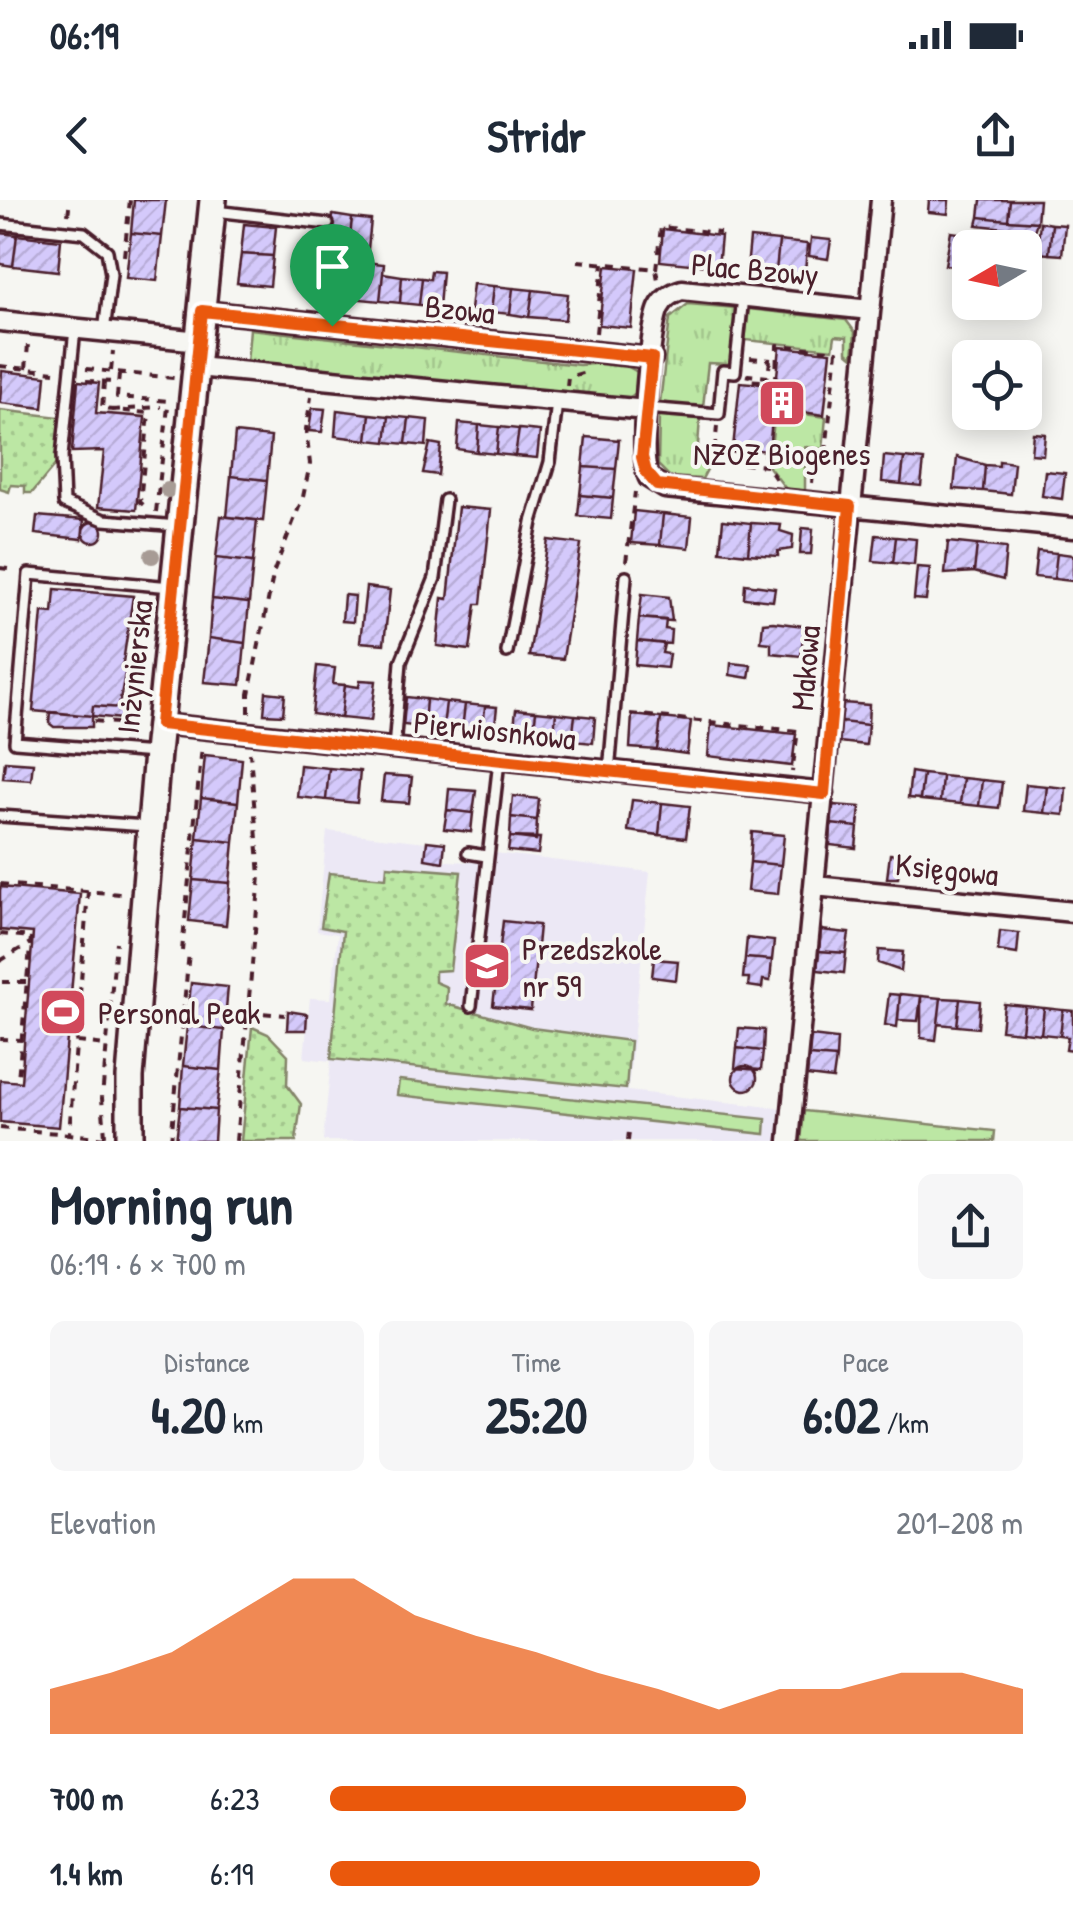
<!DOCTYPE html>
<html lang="en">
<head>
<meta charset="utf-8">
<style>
	:root { --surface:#fff; --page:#f6f6f7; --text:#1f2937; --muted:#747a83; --accent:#ea580c }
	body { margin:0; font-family:"Patrick Hand",sans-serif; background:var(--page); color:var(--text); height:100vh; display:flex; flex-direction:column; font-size:38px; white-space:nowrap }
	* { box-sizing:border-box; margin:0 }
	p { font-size:32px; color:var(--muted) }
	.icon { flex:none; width:55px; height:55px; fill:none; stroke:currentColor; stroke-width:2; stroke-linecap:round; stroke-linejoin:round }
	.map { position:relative; height:941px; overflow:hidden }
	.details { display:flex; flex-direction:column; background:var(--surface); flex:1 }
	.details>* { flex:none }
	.needle { width:65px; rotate:261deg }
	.fabs { position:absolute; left:952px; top:30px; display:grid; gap:20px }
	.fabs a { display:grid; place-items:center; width:90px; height:90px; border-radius:15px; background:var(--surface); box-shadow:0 5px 25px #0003; font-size:50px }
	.pin { position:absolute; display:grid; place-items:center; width:85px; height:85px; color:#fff; margin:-102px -42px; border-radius:50% 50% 50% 0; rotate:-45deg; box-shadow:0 0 10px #0007 }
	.pin .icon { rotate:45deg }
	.round { display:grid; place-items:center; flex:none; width:105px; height:105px; border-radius:15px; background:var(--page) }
	.summary { display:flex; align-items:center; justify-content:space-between; height:170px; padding:0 50px }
	h1 { font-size:55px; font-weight:700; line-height:75px }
	.metrics { display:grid; grid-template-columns:repeat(3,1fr); gap:15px; height:170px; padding:10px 50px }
	.metrics div { display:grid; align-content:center; border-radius:15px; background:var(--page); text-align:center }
	.metrics b { font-size:50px; font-weight:700 }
	.metrics small { font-size:28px; font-weight:400 }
	.metrics p { font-size:28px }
	.chart { height:280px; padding:20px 50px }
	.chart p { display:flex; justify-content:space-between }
	.chart svg { width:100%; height:180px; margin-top:10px; fill:var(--accent); opacity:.7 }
	ul { padding:0 50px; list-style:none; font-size:32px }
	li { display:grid; grid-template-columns:160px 120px 1fr; align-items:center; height:75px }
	li i { height:25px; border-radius:12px; background:var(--accent) }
	.status { display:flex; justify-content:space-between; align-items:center; height:70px; padding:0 50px; background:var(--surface); direction:ltr }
	.status svg { height:28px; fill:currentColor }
	header { display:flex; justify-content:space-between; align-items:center; height:130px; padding:0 50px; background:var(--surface); font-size:45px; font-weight:700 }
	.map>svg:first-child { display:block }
	.built { fill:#ece8f5 }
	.grass { fill:url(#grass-tufts); stroke:#838368; stroke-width:2.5 }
	.park { fill:url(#park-dots); stroke:#838368; stroke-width:2.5 }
	.garden { fill:#bce7a4; stroke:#838368; stroke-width:2.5 }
	.building { fill:url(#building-hatch); stroke:#4a1f2b; stroke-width:2.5 }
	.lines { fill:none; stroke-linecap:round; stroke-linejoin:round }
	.lane-casing { stroke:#4a1f2b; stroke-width:16 }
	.street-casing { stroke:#4a1f2b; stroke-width:25 }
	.secondary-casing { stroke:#4a1f2b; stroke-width:32 }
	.path { stroke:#4a1f2b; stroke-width:4; stroke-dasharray:8 8; stroke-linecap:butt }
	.lane { stroke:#f6f6f2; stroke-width:9 }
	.street { stroke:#f6f6f2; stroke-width:18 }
	.secondary { stroke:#f6f6f2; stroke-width:25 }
	.tree { fill:#a79b95 }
	.route-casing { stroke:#fff; stroke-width:20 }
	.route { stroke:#ea580c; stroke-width:12 }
	.labels { text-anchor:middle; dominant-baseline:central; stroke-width:8; stroke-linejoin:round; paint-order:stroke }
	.street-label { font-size:32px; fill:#4a1f2b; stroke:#f6f6f2 }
	.poi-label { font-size:32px; fill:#4a1f2b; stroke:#f6f6f2; text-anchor:start }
</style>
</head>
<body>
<div class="status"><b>06:19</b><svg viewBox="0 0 49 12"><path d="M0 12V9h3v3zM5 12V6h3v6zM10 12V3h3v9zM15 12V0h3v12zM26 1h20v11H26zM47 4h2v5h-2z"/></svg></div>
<header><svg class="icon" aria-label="back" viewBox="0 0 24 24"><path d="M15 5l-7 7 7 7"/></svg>Stridr<svg class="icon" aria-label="share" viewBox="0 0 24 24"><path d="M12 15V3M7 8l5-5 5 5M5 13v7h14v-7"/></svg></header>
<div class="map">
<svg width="1073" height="941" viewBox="0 0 1073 941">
	<defs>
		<pattern id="grass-tufts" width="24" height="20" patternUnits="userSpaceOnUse" patternTransform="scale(2.5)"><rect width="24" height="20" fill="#bce7a4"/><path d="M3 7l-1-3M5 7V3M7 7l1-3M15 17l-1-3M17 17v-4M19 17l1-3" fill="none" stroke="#a3c68d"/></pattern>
		<pattern id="park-dots" width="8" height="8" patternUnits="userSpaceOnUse" patternTransform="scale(2.5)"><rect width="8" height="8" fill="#bce7a4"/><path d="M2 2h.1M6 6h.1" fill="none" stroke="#a3c68d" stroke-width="1.8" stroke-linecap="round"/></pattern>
		<pattern id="building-hatch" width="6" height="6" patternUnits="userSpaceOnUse" patternTransform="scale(2.5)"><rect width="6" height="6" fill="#d4c9fb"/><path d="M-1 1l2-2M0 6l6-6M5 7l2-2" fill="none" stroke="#b8acd7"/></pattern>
	</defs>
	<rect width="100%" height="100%" fill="#f6f6f2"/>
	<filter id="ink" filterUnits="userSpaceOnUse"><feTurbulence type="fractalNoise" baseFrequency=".01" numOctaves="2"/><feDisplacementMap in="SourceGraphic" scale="20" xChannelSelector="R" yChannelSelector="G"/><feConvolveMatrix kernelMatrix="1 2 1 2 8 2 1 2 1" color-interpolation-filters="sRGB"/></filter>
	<g filter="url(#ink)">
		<path class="built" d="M327 631 426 642 425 660 494 663 495 653 650 672 628 891 780 908 777 941H323L331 861 304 858 310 798 331 799 338 734 317 731Z"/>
		<path class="grass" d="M688 104 737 108 731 164 708 163 703 207 660 203 670 118Z
			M749 109 846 120 855 132 853 157 847 152V137L835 136 833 149 745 140Z
			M250 129 579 165 620 162 639 173 640 190 623 202 247 163Z
			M775 210 826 217 823 249 805 247V292L786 289 769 267Z
			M659 215 700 219 697 258 712 260 702 279 670 277 658 265Z"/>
		<path class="park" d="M0 210 60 217 56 264 32 293H25V286L11 285 9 292 0 289Z
			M387 666 461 672 450 770 435 771V782L447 787 446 804 532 828 630 841 626 889 331 859 343 731 321 727 329 673 386 678Z
			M252 827 268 834 288 855 287 885 301 904 296 941H241Z"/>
		<path class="garden" d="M399 880 766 919 765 934 397 895Z
			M804 911 995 931 994 941H801Z"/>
		<path class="building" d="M134 0H166L162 36 131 33Z
			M929 0H949L948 14 928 12Z
			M981 0H1010L1008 20 979 17Z
			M1010 0H1039L1037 22 1008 20Z
			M333 15 352 18 349 47 330 45Z
			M979 17 1008 20 1037 22 1034 31 977 25Z
			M352 18 371 20 368 49 349 47Z
			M1040 22 1052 24 1049 54 1037 53Z
			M244 24 276 27 273 56 241 54Z
			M1052 24 1065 25 1062 55 1049 54Z
			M663 29 721 36 718 67 660 61Z
			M951 32 981 36 980 48H970V68L945 65Z
			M0 33 17 35 13 66 0 64Z
			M131 33 162 36 157 81 126 78Z
			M17 35 61 40 58 71 13 66Z
			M750 38 779 41 776 72 747 69Z
			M811 38 831 40 828 59 809 56Z
			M779 41 807 44 805 75 776 72Z
			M241 54 273 56 270 86 237 83Z
			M364 62 384 64 380 101 360 99Z
			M332 64 346 65 343 89 330 87Z
			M606 66 637 69 631 128 599 125Z
			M431 71 442 72 439 107 419 105 422 78 430 79Z
			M383 73 402 76 400 103 380 101Z
			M402 76 422 78 419 105 400 103Z
			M473 84 494 86 491 112 470 110Z
			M494 86 513 88 510 114 491 112Z
			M513 88 533 90 529 117 510 114Z
			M533 90 568 94 565 120 529 117Z
			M780 147 831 152 824 215 773 208 769 251 733 248 740 182 776 185Z
			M2 171 46 176 43 208 0 203Z
			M78 181 99 183 96 213 145 217 136 310 98 307 104 251 72 252Z
			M312 208 325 209 322 232 309 231Z
			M337 210 370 214 367 240 335 236Z
			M370 214 389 216 386 242 367 240Z
			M389 216 409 218 406 244 386 242Z
			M409 218 428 220 426 246 406 244Z
			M459 223 479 225 477 252 457 249Z
			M479 225 499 227 496 254 477 252Z
			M499 227 519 229 515 256 496 254Z
			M519 229 540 231 537 258 515 256Z
			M235 233 271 237 267 280 231 276Z
			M1033 233 1045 234 1043 255 1031 254Z
			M586 237 619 240 616 269 583 267Z
			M430 243 441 245 438 275 423 273Z
			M884 256 904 258 901 284 882 282Z
			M957 257 985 265 983 291 954 289Z
			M904 258 924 260 921 286 901 284Z
			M999 261 1014 263 1011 294 983 291 985 265 999 266Z
			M583 267 616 269 613 298 580 295Z
			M1045 271 1065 273 1062 299 1042 296Z
			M231 276 267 280 263 321 227 317Z
			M580 295 613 298 611 319 578 316Z
			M458 307 491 310 481 404H476L470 450 437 446 442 398 448 399Z
			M634 311 663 314 660 345 631 343Z
			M663 314 692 317 689 348 660 345Z
			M37 316 84 320 82 339 35 334Z
			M221 316 257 320 253 362 216 358Z
			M723 320 751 323 748 354 720 351Z
			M83 332a10 10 0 1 1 20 0a10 10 0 1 1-20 0Z
			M751 323 781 325 780 331 793 335 792 349 778 351V356L748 354Z
			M802 328 813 329 811 354H800Z
			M876 335 896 337 893 363 873 361Z
			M896 337 916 339 914 365 893 363Z
			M548 340 581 344 563 459 529 456Z
			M948 342 977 345 974 372 945 374Z
			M977 345 1006 348 1003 380 974 372Z
			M1037 351 1057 353 1054 379 1034 377Z
			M1057 353 1073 355V381L1054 379Z
			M216 358 253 362 249 403 212 399Z
			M917 367 930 368 926 400 914 399Z
			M745 384 775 388 773 401 744 398Z
			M366 387 390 390 384 444 360 442Z
			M55 389 133 396 122 469H126L119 505 122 508 93 506 92 516 33 511 42 412 53 413Z
			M642 394 669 397 672 421 639 418Z
			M344 395 355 396 353 422 342 421Z
			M212 399 249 403 245 443 209 438Z
			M639 418 666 420 665 429 671 430 670 444 637 441Z
			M773 422 804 426 801 456 771 453V443L761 442 763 423Z
			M209 438 245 443 241 485 204 482Z
			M637 441 664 444 662 453 669 454 667 468 635 465Z
			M731 463 751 465 749 478 730 475Z
			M317 466 335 468 333 484 345 485 341 518 312 514Z
			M360 480 376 481 371 521 341 518 345 485 359 487Z
			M266 492 285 494 283 515 264 514Z
			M406 497 426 499 424 527 403 525Z
			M426 499 446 502 443 528 424 527Z
			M446 502 465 504 462 530 443 528Z
			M843 503 869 505 868 525 841 522Z
			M465 504 485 506 483 532 462 530Z
			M93 506 122 508V519L92 516Z
			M485 506 497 507 494 533 483 532Z
			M516 509 536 511 533 538 513 535Z
			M536 511 556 513 553 540 533 538Z
			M50 512 92 516V527H54L49 523Z
			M556 513 575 515 572 541 553 540Z
			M575 515 595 517 593 543 572 541Z
			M632 515 661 518 657 550 630 548Z
			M661 518 691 521 687 554 657 550Z
			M841 522 868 525 866 545 839 542Z
			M711 525 796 534 792 566 708 556Z
			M205 555 242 559 238 602 201 598Z
			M5 561 33 563 31 580 3 578Z
			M300 565 329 568 326 600 297 597Z
			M329 568 360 571 357 603 326 600Z
			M911 572 923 574 920 599 908 598Z
			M923 574 942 576 940 602 920 600Z
			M384 575 412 577 409 603 381 601Z
			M942 576 963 578 960 604 940 602Z
			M963 578 982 580 979 606 960 604Z
			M982 580 1002 582 999 608 979 606Z
			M1026 584 1047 586 1044 613 1023 611Z
			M1047 586 1066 588 1064 615 1044 613Z
			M449 589 476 591 473 613 447 610Z
			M513 596 539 599 537 620 511 617Z
			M201 598 238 602 234 642 197 638Z
			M632 600 662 603 659 635 628 631Z
			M662 603 690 606 686 638 659 635Z
			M833 605 860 607 858 627 831 624Z
			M447 610 473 613 471 632 444 629Z
			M511 617 537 620 536 640 510 637Z
			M831 624 858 627 856 648 830 645Z
			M752 632 784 635 781 665 750 662Z
			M510 637 540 638 538 654 508 651Z
			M197 638 234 642 230 683 193 680Z
			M427 641 445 643 443 662 425 659Z
			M890 654 900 655 898 678H887Z
			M750 662 781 665 778 694 747 691Z
			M193 680 230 683 226 725 189 721Z
			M0 687 80 694 59 927 0 922V880L21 882 33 733 0 730Z
			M503 721 539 725 531 810 493 806Z
			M821 730 849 733 846 753 819 751Z
			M1000 731 1019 733 1017 754 998 751Z
			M747 738 774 741 772 760 745 758Z
			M879 750 903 752 901 771 878 763Z
			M819 751 846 753 844 773 817 770Z
			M745 758 772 760 770 781 763 780 762 788 748 786 749 778H743Z
			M654 759 678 761 676 780 652 777Z
			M191 783 228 787 224 830 187 826Z
			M889 794 900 795 897 827 885 825Z
			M900 794 921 796 918 821 898 820Z
			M921 796 941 798 936 840 921 838Z
			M941 798 960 799 957 826 938 824Z
			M960 799 980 801 978 828 957 826Z
			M1004 804 1025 806 1022 832 1001 830Z
			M1025 806 1044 808 1041 834 1022 832Z
			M1044 808 1063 810 1060 836 1041 834Z
			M1063 810 1073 811V851L1066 850 1068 837 1060 836Z
			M288 811 307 814 306 830H287Z
			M187 826 224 830 221 870 183 866Z
			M739 828 764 830 763 851 737 848Z
			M811 836 837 839 836 858 809 856Z
			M737 848 763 851 761 870 735 868Z
			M809 856 836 858 833 879 807 876Z
			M183 866 221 870 216 910 180 907Z
			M733 878a12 12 0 1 1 24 0a12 12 0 1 1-24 0Z
			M180 907 216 910 214 941H176Z"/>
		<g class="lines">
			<g class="lane-casing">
				<path id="lane" d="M215 11 328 24
					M0 24 84 33 107 51 111 74 104 132
					M75 129 62 256 64 303 104 320 178 326
					M646 208 719 214 723 171 735 172 742 106
					M507 452 532 322 550 262 557 202
					M394 549 401 462 435 378 445 300
					M154 553 15 542 29 374 171 387
					M609 572 626 377
					M0 616 147 626
					M468 653 486 656
					M471 806 499 561"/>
			</g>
			<g class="street-casing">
				<path id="street" d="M870 110 682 90C672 93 664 98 659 108 649 130 638 260 649 278L665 288 1073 328
					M202 111 652 158
					M0 121 200 141
					M197 167 646 210
					M161 524 824 593
					M815 686 1073 712
					M789 941 881 0"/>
			</g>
			<g class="secondary-casing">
				<path id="secondary" d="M130 941V877L157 553 213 0"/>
			</g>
			<path class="path" d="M68 15 70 0
				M124 56 130 0
				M578 61 656 69 658 80
				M656 69 661 27 720 33
				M596 133 603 63
				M750 158 771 160
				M770 160 768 177 748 175 747 180 773 182
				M0 166 55 172
				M26 169 28 144
				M86 169 174 178
				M111 171 113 151
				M119 174 117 197 170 201
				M86 181 117 182
				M104 182 102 209 149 213 140 302 149 310
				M776 182 777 145 837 151 826 251 837 252
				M567 186 568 177 589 171
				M112 210 161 207
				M717 226 714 261 767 266 777 281
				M715 250 768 255 767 266
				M812 283 814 261
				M156 312 168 207
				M626 362 635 292
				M0 368 15 370
				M249 513V494L274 371 303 297 310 264 306 229 311 197
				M630 514 798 531 792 572
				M94 521 139 525
				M0 684 121 694
				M88 691 69 934 105 938
				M0 734 31 737 18 879
				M182 751 202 546
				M0 761 30 743
				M2 782H27
				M248 812 285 815
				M0 839 22 840
				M77 842 107 845
				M0 928 69 934
				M105 936 102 898 116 742
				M171 941 189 752
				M236 941 260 676 250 553
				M628 941 629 931"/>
			<use href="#lane" class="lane"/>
			<use href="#street" class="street"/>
			<use href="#secondary" class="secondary"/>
		</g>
		<g class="tree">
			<circle cx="168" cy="290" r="8"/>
			<circle cx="152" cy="356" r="8"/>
		</g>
	</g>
	<g class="lines" filter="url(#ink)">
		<g class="route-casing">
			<path id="route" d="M202 111 652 158 642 257 646 272 657 285 850 306 824 594 160 524Z"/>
		</g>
		<use href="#route" class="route"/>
	</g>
	<defs>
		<g id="building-square" transform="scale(2.5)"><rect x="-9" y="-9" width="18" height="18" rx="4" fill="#d1495b" stroke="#f6f6f2"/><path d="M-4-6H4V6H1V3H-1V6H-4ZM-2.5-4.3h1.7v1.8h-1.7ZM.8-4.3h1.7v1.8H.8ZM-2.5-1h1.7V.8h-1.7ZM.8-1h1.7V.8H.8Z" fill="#fff"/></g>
		<g id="school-square" transform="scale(2.5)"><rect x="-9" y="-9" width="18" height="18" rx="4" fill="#d1495b" stroke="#f6f6f2"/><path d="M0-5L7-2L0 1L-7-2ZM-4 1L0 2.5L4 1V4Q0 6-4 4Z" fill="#fff"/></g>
		<g id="stadium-square" transform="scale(2.5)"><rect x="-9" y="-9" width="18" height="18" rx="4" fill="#d1495b" stroke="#f6f6f2"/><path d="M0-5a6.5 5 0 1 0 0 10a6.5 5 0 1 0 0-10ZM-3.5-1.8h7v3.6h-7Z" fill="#fff"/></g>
	</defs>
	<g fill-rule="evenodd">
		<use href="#building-square" x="782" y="203"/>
		<use href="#school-square" x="487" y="766"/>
		<use href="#stadium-square" x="63" y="812"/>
	</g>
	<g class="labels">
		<g class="street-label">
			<text transform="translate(755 69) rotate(5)">Plac Bzowy</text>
			<text transform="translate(460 109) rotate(6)">Bzowa</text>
			<text transform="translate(134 467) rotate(-84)">Inżynierska</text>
			<text transform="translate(805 468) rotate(-85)">Makowa</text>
			<text transform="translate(495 530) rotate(6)">Pierwiosnkowa</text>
			<text transform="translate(947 669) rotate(6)">Księgowa</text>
		</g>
		<g class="poi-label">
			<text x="782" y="253" text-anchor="middle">NZOZ Biogenes</text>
			<text x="522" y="748">Przedszkole<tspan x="522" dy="37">nr 59</tspan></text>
			<text x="98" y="812">Personal Peak</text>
		</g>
	</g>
</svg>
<div class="fabs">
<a><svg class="needle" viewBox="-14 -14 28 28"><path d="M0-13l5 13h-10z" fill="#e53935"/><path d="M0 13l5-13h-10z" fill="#747a83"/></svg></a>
<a><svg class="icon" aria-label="locate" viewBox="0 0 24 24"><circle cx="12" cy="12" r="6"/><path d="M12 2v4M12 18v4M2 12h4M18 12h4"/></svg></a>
</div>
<div class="pin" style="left:332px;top:126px;background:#1e9e55"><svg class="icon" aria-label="arrive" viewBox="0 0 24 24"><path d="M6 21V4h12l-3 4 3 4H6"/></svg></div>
</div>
<section class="details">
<div class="summary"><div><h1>Morning run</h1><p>06:19 · 6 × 700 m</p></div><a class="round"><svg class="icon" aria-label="share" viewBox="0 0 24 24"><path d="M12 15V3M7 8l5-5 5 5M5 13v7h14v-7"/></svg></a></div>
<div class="metrics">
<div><p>Distance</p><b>4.20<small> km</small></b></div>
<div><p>Time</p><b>25:20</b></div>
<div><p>Pace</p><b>6:02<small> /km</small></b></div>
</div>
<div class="chart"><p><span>Elevation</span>201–208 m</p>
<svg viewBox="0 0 160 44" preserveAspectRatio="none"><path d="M0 44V33L10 29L20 24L30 15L40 6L50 6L60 15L70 20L80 24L90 29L100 33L110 38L120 33L130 33L140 29L150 29L160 33V44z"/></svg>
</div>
<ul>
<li><b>700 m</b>6:23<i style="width:60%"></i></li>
<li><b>1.4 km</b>6:19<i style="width:62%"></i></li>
</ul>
</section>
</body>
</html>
